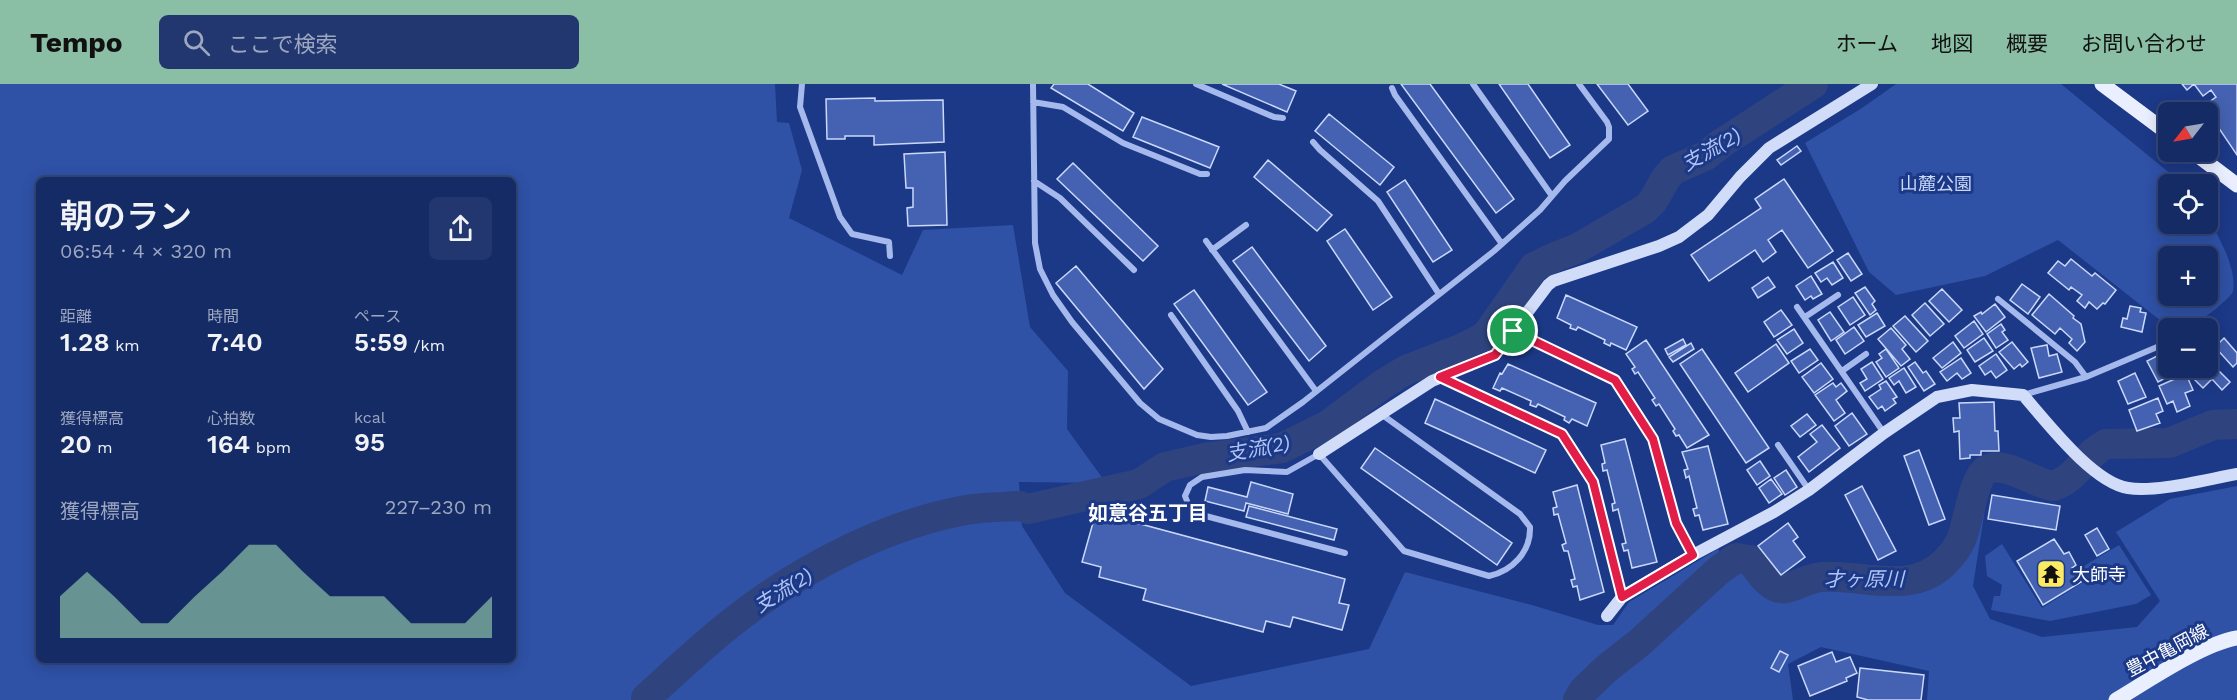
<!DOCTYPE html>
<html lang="ja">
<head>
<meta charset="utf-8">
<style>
	:root { --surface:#152b66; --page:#22376f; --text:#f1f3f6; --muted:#9da7bf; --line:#34477a; --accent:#8abfa5 }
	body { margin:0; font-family:"Work Sans","Noto Sans JP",sans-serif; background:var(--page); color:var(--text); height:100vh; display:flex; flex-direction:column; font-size:22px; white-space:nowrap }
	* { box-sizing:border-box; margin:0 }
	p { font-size:20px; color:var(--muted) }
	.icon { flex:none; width:33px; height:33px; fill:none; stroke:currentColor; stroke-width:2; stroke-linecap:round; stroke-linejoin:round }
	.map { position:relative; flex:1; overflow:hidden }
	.panel { position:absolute; left:36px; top:93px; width:480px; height:486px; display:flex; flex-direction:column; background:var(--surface); border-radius:9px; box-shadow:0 3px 15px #0003,0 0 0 2px var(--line) }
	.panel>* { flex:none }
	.needle { width:39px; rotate:239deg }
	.controls { position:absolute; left:2158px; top:18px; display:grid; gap:12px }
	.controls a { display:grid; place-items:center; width:60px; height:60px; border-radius:9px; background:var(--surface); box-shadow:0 3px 15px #0003,0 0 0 2px var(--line); font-size:30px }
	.pin { position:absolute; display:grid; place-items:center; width:51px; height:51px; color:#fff; margin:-26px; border:3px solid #fff; border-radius:50%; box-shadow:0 2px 6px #0007 }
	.round { display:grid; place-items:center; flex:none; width:63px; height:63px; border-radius:9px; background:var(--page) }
	.headline { display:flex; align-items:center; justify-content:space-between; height:102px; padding:0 24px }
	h1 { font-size:33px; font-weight:600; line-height:45px }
	.stats { display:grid; grid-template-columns:repeat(3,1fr); gap:9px; height:102px; padding:6px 24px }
	.stats div { display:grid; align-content:center }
	.stats b { font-size:26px; font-weight:600 }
	.stats small { font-size:16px; font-weight:400 }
	.stats p { font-size:16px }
	.chart { height:168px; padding:12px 24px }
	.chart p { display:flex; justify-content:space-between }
	.chart svg { width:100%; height:108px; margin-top:6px; fill:var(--accent); opacity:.7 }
	header { display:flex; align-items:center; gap:36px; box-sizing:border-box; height:84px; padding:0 30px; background:var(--accent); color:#111 }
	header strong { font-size:28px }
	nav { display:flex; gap:33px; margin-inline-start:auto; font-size:21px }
	.search { width:420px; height:54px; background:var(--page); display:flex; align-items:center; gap:15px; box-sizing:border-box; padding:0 21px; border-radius:9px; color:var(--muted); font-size:22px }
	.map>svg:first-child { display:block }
	.green { fill:#2f51a6; fill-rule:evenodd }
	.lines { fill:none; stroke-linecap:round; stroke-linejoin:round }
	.river { stroke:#2f447f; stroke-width:30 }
	.building { fill:#4462b1; stroke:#cad8f9; stroke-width:1.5 }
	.street { stroke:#a5b9ec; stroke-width:6 }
	.secondary { stroke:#d1dcf9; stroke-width:12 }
	.primary { stroke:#eaefff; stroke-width:15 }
	.route-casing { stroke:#fff; stroke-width:12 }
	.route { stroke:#e11d48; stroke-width:8 }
	.labels { text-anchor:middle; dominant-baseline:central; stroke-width:6; stroke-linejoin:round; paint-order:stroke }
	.park-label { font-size:18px; fill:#cad8f9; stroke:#1c3988 }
	.poi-label { font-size:18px; fill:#fff; stroke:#1c3988; text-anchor:start }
	.street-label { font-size:18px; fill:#fff; stroke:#1c3988 }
	.water-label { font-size:20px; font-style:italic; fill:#b1c4f3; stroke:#1c3988 }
	.neighbourhood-label { font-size:20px; font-weight:bold; fill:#fff; stroke:#1c3988 }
</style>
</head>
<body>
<header>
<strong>Tempo</strong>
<div class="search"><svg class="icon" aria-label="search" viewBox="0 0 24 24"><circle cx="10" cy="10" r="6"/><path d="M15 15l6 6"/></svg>ここで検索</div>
<nav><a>ホーム</a><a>地図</a><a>概要</a><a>お問い合わせ</a></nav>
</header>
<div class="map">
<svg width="2237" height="616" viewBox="0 0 2237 616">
	<rect width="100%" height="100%" fill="#1c3988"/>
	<path class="green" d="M0 0H775L777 38 789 39 802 86 789 134 902 191 923 146 1013 141 1030 243 1068 287 1067 345 1106 399 1019 398 1022 442 1065 509 1191 602 1369 565 1405 488 1532 521 1598 541H1613L1629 518 1718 465C1724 478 1732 482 1745 484L1753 496 1781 514 1817 498 1910 504 1937 491 1965 465 1983 398 1989 399 1973 502 1990 535 2042 553 2137 543 2160 517 2116 448 2170 415 2237 402V616H1927L1929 587 1821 563 1788 580 1793 616H0ZM39 96H513V576H39Z
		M1896 0H2061L2183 100H2169V140H2208V132C2218 154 2237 182 2233 208 2229 214 2222 219 2217 224 2205 234 2186 245 2170 244L2058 156 1985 192 1896 211 1869 188 1805 59 1862 24ZM2169 172H2208V212H2169Z
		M2002 460 2042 524 2085 497 2079 485 2119 461 2151 511 2136 520 2050 537 1991 526 1994 512H2000L2002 501 1987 492 1985 472Z"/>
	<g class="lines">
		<path class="river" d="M646 614C678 585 709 555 743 530 806 482 888 440 966 426 983 423 1002 423 1020 422L1028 425 1139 400 1165 383 1204 374 1282 364 1328 341 1383 300 1406 286 1463 264 1481 255 1488 249 1534 183 1555 173 1578 164 1645 125 1653 117 1666 94 1673 86 1705 72 1722 59 1813 0
			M1578 616 1584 606 1606 585 1639 559 1718 487 1736 474 1750 476C1759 486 1765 499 1779 504 1789 507 1809 493 1822 493 1863 490 1912 512 1945 478 1951 472 1957 465 1961 456 1968 441 1973 392 1988 385 2006 377 2035 400 2053 402 2077 395 2085 370 2106 360L2169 359 2213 341 2237 340"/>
	</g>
	<path class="building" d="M1054 0H1088L1134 29 1123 47 1051 4Z
		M1222 0H1279L1296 7 1287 28Z
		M1401 0H1430L1514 115 1496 129Z
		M1499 0H1528L1570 61 1550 74Z
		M1597 0H1628L1648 27 1628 41Z
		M2182 0H2237V71L2208 28 2202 23 2216 13 2211 6 2203 12 2194 0 2187 6Z
		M875 14V17L943 16 944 58 874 61V52H845V55H827L826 15Z
		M1329 30 1394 83 1380 101 1315 47Z
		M1142 33 1219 63 1210 84 1133 53Z
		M1797 62 1801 67 1781 81 1777 76Z
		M945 68 947 141 908 142 907 124 913 123V104H906L904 70Z
		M1268 76 1332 131 1317 147 1254 93Z
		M1073 79 1158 162 1143 177 1057 95Z
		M1784 95 1833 167 1808 184 1782 146 1768 156 1776 168 1763 178 1755 166 1709 197 1691 171 1761 124 1755 115Z
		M1405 96 1452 166 1433 178 1387 108Z
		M1345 145 1392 213 1373 226 1327 157Z
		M1252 163 1326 262 1309 277 1233 177Z
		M1848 169 1862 190 1851 197 1837 176Z
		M2071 175 2092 192 2095 189 2116 206 2105 220 2103 219 2097 225 2089 218 2085 224 2077 217 2082 211 2071 203 2069 206 2048 189 2058 177 2065 182Z
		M1833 178 1843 194 1832 201 1827 194 1821 198 1815 189Z
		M1076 182 1163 285 1144 305 1056 199Z
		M1811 192 1822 210 1813 215 1811 212 1805 216 1796 202Z
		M1768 193 1775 203 1758 214 1752 204Z
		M2022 200 2040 213 2028 230 2010 216Z
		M1865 203 1875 217 1872 220 1876 226 1870 231 1855 209Z
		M1942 205 1962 226 1949 238 1929 217Z
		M1194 206 1267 308 1248 321 1174 220Z
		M2049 210 2074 232 2073 234 2081 240 2085 258 2077 267 2069 259 2072 255 2060 244 2055 250 2032 231Z
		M1566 211 1637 243 1626 266 1611 259 1610 262 1604 259 1605 256 1578 243 1576 246 1570 244 1571 241 1557 234Z
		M1853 213 1865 231 1850 241 1838 223Z
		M1925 219 1944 240 1930 252 1912 231Z
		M1995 220 2005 233 1986 248 1974 232 1981 228 1982 230Z
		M2130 222 2141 224 2140 228 2146 229 2142 248 2121 243 2123 234 2127 235Z
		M1781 226 1792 241 1774 253 1764 238Z
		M1830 228 1844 248 1831 257 1818 236Z
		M1877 229 1885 242 1866 253 1858 241Z
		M1905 232 1928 257 1916 268 1893 242Z
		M1974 237 1983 250 1964 264 1955 252Z
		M2001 240 2005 246 2002 248 2008 256 1996 264 1987 250Z
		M1854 243 1864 257 1845 270 1836 256Z
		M1891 244 1906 261 1902 265 1910 275 1901 282 1878 255Z
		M1794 245 1803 259 1787 270 1777 256Z
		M1984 254 1993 267 1975 278 1967 266Z
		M2224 254 2237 269V279L2233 283 2215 263Z
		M1683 255 1686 261 1668 271 1665 265Z
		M1646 256 1709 351 1687 364 1679 351 1676 352 1673 347 1675 345 1659 320 1656 322 1652 316 1655 314 1638 288 1635 290 1632 285 1635 283 1626 270Z
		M1953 258 1961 269 1942 284 1933 274Z
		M2012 258 2028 278 2022 283 2020 280 2014 285 1999 268Z
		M1691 259 1694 265 1673 278 1669 273Z
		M1776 260 1789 279 1748 308 1735 289Z
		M2047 261 2049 272 2057 270 2062 288 2039 294 2031 264Z
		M1702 265 1769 364 1746 379 1680 280Z
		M1810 265 1818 276 1799 289 1791 277Z
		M1886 265 1899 284 1886 293 1876 278 1882 274 1879 270Z
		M2165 268 2169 276V284H2173L2175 289 2158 298 2147 277Z
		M1996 270 2007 286 1996 294 1991 287 1985 291 1979 282Z
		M1961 274 1971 289 1962 295 1957 289 1947 297 1940 288Z
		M1872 278 1883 295 1865 307 1860 299 1867 295 1861 285Z
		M1915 278 1923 289 1926 287 1935 300 1924 307 1908 283Z
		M1821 279 1833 295 1814 309 1802 293Z
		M1508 280 1596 319 1587 342 1572 335 1569 339 1564 336 1565 333 1538 320 1536 323 1530 321 1531 317 1502 304 1500 307 1493 304 1500 289 1502 290Z
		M2212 280 2230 298 2222 306 2212 295 2203 304 2195 296Z
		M1904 284 1916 303 1906 309 1899 297 1894 301 1889 294Z
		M2135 289 2146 313 2128 320 2118 297Z
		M2186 290 2193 306 2185 309 2190 322 2177 328 2173 317 2167 320 2159 302Z
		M1886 297 1897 313 1893 315 1896 319 1885 327 1882 322 1878 325 1869 313 1881 305 1879 301Z
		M1833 299 1836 303 1841 299 1847 307 1836 316 1845 329 1834 337 1815 311Z
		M2158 314 2163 327 2156 330 2160 339 2137 347 2129 326Z
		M1435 315 1546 366 1535 389 1425 339Z
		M1994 318 1995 347H1998L1999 367H1981V371H1970V374L1960 375 1959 347 1954 348 1953 334H1960L1959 319Z
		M1852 329 1867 350 1849 362 1835 342Z
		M1807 330 1816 341 1800 353 1791 342Z
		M1822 341 1840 364 1809 388 1798 373 1817 358 1810 350Z
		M1625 355 1657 478 1632 484 1628 466 1624 467 1622 460 1626 459 1618 425 1613 427 1612 420 1615 419 1607 386 1603 387 1602 380 1605 379 1601 361Z
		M1708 362 1728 440 1703 446 1699 431 1695 432 1693 425 1697 424 1689 392 1686 394 1684 386 1688 385 1682 368Z
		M1375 364 1512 459 1497 481 1361 384Z
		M1919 366 1945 435 1929 441 1904 372Z
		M1760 377 1770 392 1757 401 1747 386Z
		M1786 386 1797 403 1785 411 1774 394Z
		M1771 395 1782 410 1769 419 1759 404Z
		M1251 398 1293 410 1288 430 1246 419 1244 427 1205 417 1208 403 1247 413Z
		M1577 401 1604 508 1580 516 1577 502 1573 503 1571 496 1575 495 1568 467H1564L1562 461 1566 459 1558 430 1554 431 1553 424 1557 423 1553 408Z
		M1862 402 1896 467 1878 476 1845 411Z
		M1992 411 2060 422 2056 446 1988 435Z
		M1249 422 1337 445 1334 456 1246 433Z
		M1096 428 1345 495 1339 519 1349 521 1342 546 1293 533 1290 543 1266 537 1263 548 1143 516 1146 505 1099 493 1101 483 1082 478Z
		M1788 439 1798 453 1793 457 1805 473 1781 491 1758 462Z
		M2097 444 2109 465 2097 472 2085 451Z
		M2054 455 2064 470 2069 468 2076 481 2072 484 2081 498 2043 521 2017 477Z
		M1780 567 1788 571 1779 588 1771 584Z
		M1832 568 1836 578 1850 573 1857 589 1846 594 1847 597 1810 612 1798 582Z
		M1860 584 1924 591 1921 616H1868L1857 613Z"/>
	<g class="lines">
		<path class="street" d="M802 0 800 23 840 133 852 150 889 158 890 172
			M1033 0 1035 159 1040 185 1053 211 1072 238 1140 319 1159 335 1197 351 1211 353 1227 352 1266 344 1303 318 1494 167 1540 126 1565 97 1609 55V43L1607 38 1579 0
			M1196 0 1274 33 1283 34
			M1473 0 1552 112
			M1392 4 1395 11 1502 160
			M1033 18 1063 23 1123 59 1200 90H1207
			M1313 58 1320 66 1378 117 1439 210
			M1034 97 1060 114 1134 186
			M1206 157 1316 307
			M1212 166 1246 141
			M1998 215 2075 278 2086 293
			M1797 223 1884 349
			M1171 231 1238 327 1248 348
			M1805 233 1838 211
			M2205 244H2207
			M1514 247 1615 296 1653 355 1676 439 1693 471
			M1842 287 1866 270
			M1442 294 1562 350 1593 398 1622 513
			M2023 311 2086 293 2169 258
			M1778 361 1809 406
			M1345 469 1202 431 1189 422 1185 412 1190 401 1202 393 1245 386 1287 388 1319 370 1404 467 1489 492C1512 487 1531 468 1530 443L1520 430 1381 330"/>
		<path class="secondary" d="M1319 370 1432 297 1495 271 1548 201 1553 197 1659 162 1679 153 1708 131 1740 93 1769 64 1872 0
			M1607 532 1622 513 1693 471 1774 428 1809 406 1884 349 1937 313 1972 306 2023 311C2047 338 2092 398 2128 404 2155 409 2208 395 2237 390"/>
		<path class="primary" d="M2102 0 2169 50
			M2193 68 2237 101
			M2116 616C2148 597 2202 560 2237 554"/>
	</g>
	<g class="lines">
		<g class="route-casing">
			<path id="route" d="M1513 247 1615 296 1653 355 1676 439 1693 471 1622 513 1593 398 1562 350 1440 293 1495 271Z"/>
		</g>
		<use href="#route" class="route"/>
	</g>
	<defs>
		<g id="temple-square" transform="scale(1.5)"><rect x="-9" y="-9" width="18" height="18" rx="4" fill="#fcea63" stroke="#1c3988"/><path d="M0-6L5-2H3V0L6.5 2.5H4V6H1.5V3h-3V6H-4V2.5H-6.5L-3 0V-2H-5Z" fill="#111"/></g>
	</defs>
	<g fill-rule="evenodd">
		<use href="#temple-square" x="2051" y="490"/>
	</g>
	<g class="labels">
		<g class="park-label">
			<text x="1936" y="99">山麓公園</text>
		</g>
		<g class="poi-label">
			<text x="2072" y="490">大師寺</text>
		</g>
		<g class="street-label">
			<text transform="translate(2167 566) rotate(-28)">豊中亀岡線</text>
		</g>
		<g class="water-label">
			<text transform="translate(1711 65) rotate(-30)">支流(2)</text>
			<text transform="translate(1258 364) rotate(-11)">支流(2)</text>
			<text x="1864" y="495">才ヶ原川</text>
			<text transform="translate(783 506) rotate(-32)">支流(2)</text>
		</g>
		<g class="neighbourhood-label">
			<text x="1148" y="429">如意谷五丁目</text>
		</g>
	</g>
</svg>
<div class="controls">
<a><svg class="needle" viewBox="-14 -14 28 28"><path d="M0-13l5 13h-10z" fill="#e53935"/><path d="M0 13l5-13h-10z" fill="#9da7bf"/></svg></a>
<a><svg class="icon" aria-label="locate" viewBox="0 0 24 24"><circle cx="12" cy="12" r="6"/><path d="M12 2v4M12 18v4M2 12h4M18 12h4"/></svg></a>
<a>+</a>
<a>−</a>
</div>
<div class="pin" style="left:1513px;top:247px;background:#1e9e55"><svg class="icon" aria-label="arrive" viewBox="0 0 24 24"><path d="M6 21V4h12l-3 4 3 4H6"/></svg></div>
<section class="panel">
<div class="headline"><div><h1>朝のラン</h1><p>06:54 · 4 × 320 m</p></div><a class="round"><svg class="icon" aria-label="share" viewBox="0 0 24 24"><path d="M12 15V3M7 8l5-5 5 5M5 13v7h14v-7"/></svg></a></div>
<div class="stats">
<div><p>距離</p><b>1.28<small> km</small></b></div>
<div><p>時間</p><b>7:40</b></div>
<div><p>ペース</p><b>5:59<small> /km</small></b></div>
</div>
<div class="stats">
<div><p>獲得標高</p><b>20<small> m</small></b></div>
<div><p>心拍数</p><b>164<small> bpm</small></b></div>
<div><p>kcal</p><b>95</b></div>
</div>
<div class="chart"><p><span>獲得標高</span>227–230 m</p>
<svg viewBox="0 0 160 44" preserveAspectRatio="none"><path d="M0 44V27L10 17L20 27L30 38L40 38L50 27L60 17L70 6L80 6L90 17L100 27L110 27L120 27L130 38L140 38L150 38L160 27V44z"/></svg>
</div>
</section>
</div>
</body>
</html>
